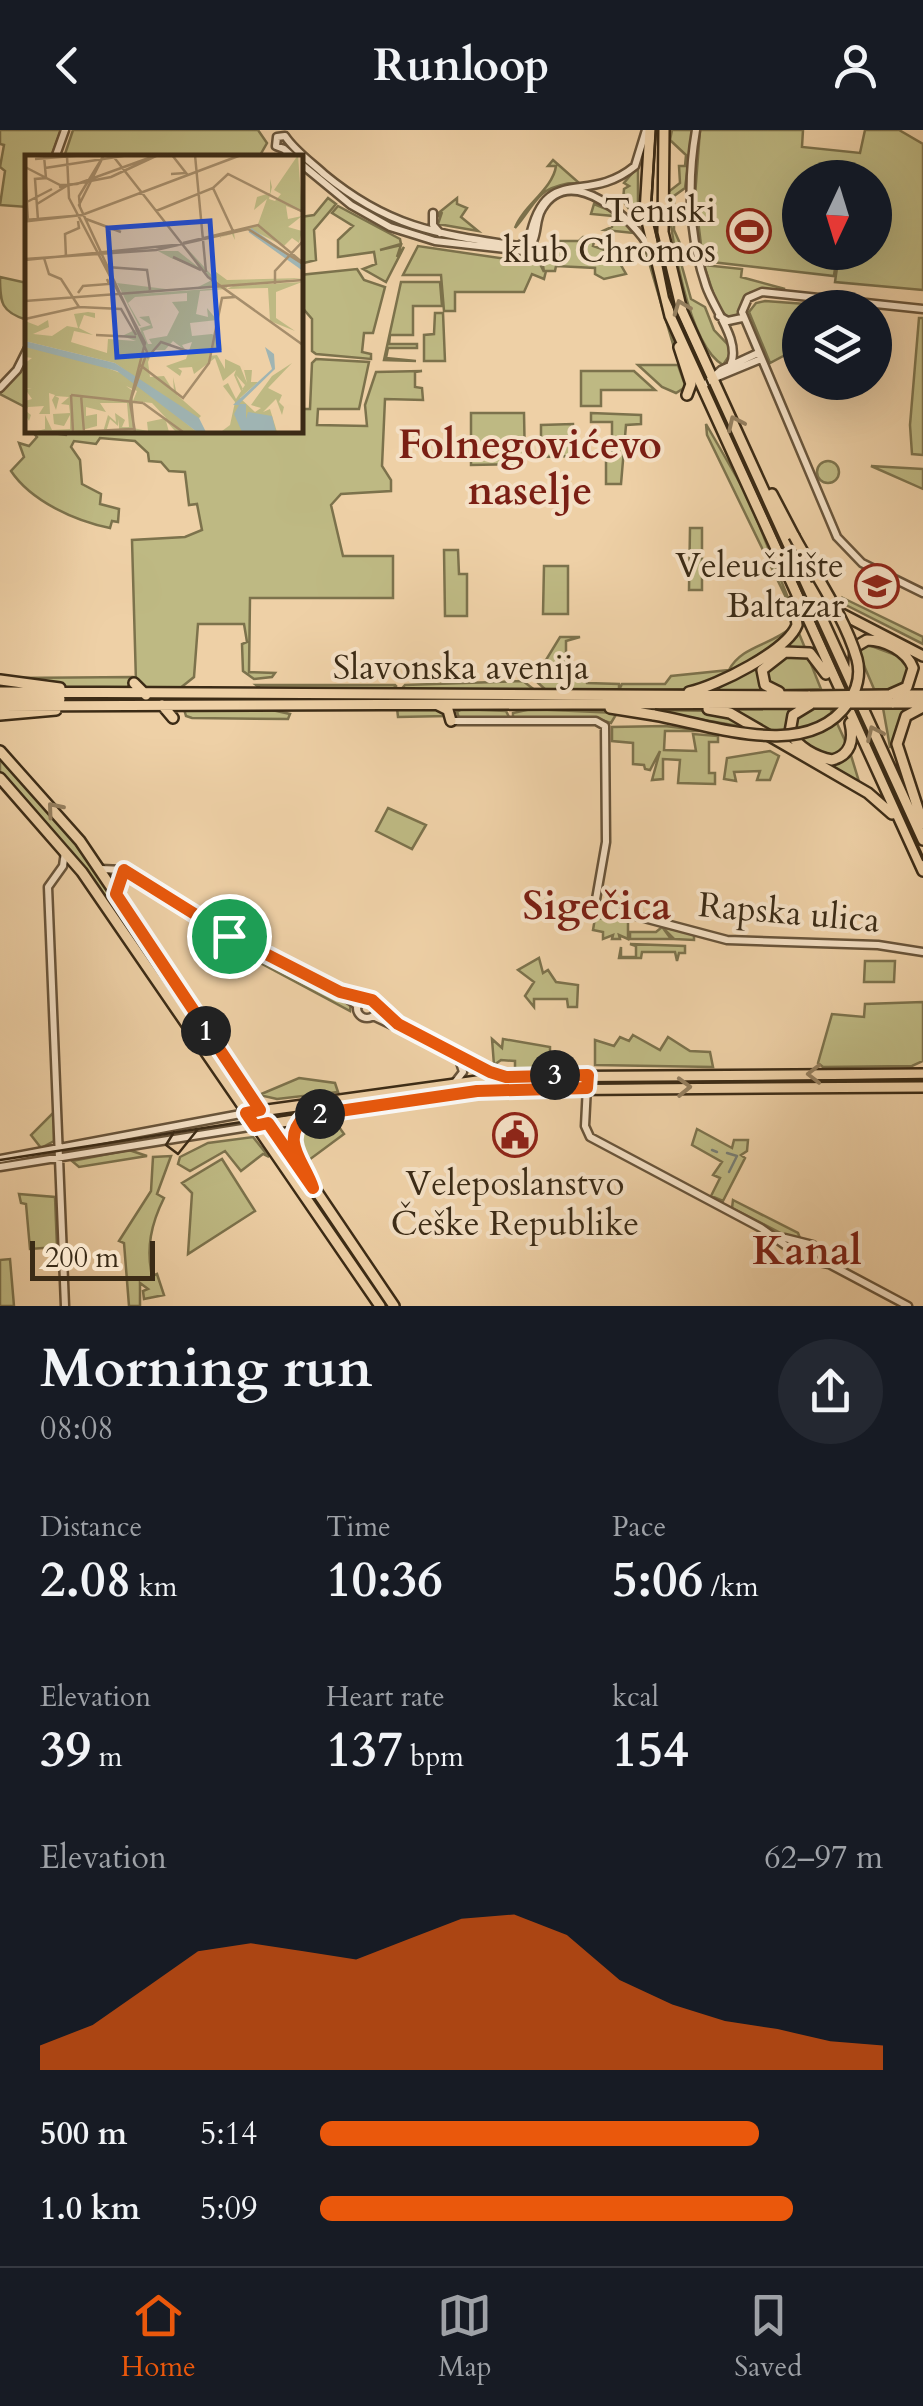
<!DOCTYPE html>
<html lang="en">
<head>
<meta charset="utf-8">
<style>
	:root { --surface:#171b24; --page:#242831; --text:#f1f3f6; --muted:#9ea1a6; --line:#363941; --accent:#ea580c }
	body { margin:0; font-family:Cardo,serif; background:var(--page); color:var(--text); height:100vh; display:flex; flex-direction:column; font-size:38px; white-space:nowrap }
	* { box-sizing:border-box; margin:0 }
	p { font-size:32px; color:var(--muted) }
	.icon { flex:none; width:55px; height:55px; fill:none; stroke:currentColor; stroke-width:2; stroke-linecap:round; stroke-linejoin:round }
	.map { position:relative; height:1176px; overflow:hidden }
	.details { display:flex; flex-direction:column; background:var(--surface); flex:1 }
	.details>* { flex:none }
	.needle { width:65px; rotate:184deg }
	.buttons { position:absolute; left:782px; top:30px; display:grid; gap:20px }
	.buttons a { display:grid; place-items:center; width:110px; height:110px; border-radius:50%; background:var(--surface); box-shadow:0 10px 40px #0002; font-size:50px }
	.scale { position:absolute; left:30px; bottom:25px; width:125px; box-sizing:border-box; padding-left:10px; border:5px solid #3b2b16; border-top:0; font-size:28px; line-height:35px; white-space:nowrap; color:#3b2b16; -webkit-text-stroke:8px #f4e0c5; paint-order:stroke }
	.pin { position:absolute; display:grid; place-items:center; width:85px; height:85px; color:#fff; margin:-42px; border:5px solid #fff; border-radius:50%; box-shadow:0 2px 10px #0007 }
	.km { position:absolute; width:50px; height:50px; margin:-25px; border-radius:50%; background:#222; color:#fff; font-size:28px; line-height:50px; text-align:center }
	.round { display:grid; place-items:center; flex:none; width:105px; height:105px; border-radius:52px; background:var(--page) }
	.summary { display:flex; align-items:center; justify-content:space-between; height:170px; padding:0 40px }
	h1 { font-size:55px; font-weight:800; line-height:75px }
	.stats { display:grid; grid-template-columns:repeat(3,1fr); gap:15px; height:170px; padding:10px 40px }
	.stats div { display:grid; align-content:center }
	.stats b { font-size:50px; font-weight:800 }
	.stats small { font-size:28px; font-weight:400 }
	.stats p { font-size:28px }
	.chart { height:280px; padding:20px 40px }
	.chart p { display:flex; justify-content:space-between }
	.chart svg { width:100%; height:180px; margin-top:10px; fill:var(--accent); opacity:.7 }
	ul { padding:0 40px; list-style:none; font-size:32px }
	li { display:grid; grid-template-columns:160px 120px 1fr; align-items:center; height:75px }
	li i { height:25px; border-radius:12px; background:var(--accent) }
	header { display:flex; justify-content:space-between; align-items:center; height:130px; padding:0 40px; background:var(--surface); font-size:45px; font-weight:800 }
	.dock { display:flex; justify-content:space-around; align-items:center; height:140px; border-top:2px solid var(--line); background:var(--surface); font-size:28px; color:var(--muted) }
	.dock a { display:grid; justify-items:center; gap:5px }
	.dock .current { color:var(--accent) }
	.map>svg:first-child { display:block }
	.green { fill:#beb983; stroke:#7c724c; stroke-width:2.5 }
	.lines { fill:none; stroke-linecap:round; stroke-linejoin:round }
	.stream { stroke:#777d74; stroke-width:2.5 }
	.minor-casing { stroke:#68543a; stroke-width:11 }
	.major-casing { stroke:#3b2b16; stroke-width:14 }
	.minor { stroke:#f4e0c5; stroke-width:6 }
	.major { stroke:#eed0a6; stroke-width:9 }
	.tram { stroke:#3b2b16; stroke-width:2.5 }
	.major-bridge-casing { stroke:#3b2b16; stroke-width:14; stroke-linecap:butt }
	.major-bridge { stroke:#eed0a6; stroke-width:9 }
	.oneway { stroke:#947e5e }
	.route-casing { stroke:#fff; stroke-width:20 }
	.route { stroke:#ea580c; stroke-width:12 }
	.labels { text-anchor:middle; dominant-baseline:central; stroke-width:8; stroke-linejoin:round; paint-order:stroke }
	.poi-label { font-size:35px; fill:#3b2b16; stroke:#f4e0c5; text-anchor:end }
	.street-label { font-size:35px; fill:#3b2b16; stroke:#f4e0c5 }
	.quarter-label { font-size:40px; font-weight:bold; fill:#7a1f14; stroke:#f4e0c5 }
	.inset-river { fill:none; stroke:#9fb4b3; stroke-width:5 }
	.inset-road { fill:none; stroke:#a68e6c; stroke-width:2.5 }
	.view { fill:#1d4ed8; fill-opacity:0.15; stroke:#1d4ed8; stroke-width:5 }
	.inset-edge { fill:none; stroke:#3b2b16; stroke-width:5 }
</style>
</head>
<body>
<header><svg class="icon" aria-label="back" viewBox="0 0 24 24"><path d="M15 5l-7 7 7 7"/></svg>Runloop<svg class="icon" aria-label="person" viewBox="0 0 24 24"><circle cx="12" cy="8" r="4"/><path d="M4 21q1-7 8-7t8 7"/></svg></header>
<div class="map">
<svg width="923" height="1176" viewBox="0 0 923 1176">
	<rect width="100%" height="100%" fill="#eed0a6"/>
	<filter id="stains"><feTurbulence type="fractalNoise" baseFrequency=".002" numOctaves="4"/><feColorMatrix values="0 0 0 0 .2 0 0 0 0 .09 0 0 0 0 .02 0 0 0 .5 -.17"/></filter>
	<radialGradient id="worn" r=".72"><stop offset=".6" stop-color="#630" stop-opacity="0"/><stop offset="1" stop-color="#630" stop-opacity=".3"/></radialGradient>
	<path class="green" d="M0 0H61L51 27 28 28 27 77 0 75 5 41 0 37 4 15 0 14Z
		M73 0H258L267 13 259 27H64Z
		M672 0H693L685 58 674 66V100L686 127 687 132 681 133 691 169 705 177 714 200 733 220 723 235C687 214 671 103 667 63L680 53 679 36H685L686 25 670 10Z
		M700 0H803L802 17 860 23 865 0H899L923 14V160L835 152 839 123 875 122V48H800V122L837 123 834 146 703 131 695 66Z
		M553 30 578 52C535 57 539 70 515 98 522 77 553 59 556 36H548Z
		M638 36V91L623 71 624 59 629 56 624 53Z
		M328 68 336 74 314 100 316 130 300 134V87L314 85Z
		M457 68V74L467 78 461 87 478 101 438 94 442 82 435 89 436 85Z
		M594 74 616 83 633 103 605 100 612 97 613 86 591 84Z
		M338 76 400 109 401 114 380 120 401 115 397 127 404 117 386 152 363 139 376 134 374 122 338 127V110L353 96 332 83Z
		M583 107 595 108 593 116 622 126 618 130 626 144 604 149 595 144V138L556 136 555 141H546L544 149 532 144 524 162H455V181H444L441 145H403L418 116 540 134 544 142 542 129 551 111H579Z
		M643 112 687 251V256L676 263 662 257 638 235H678L685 255Z
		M704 135 742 139 741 147 785 159 750 163 736 187 729 189 717 175Z
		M357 139 364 150 385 157 373 203H364L362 222 371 224V229L316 224 312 221V189L300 175V145Z
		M0 147 27 153V190C1 182 0 173 0 147Z
		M401 152H440L442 176H413V205H390L389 214H417V218H388L386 228 416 231 384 230Z
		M765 171 820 175 800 178V224L789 223 770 233 749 182 756 173Z
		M435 183H443L445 231H424V205L434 204Z
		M919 188H923V325L912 324 910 295Z
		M316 229 369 232 359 279H318L317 295 367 296 365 275 376 242 422 241 415 242V257L422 258 423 270 385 269 382 336 391 350V361L341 364 331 375 343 426H393V468H250L249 542 275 543 272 547 254 549 243 541 242 514 247 512 244 494H198L194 547 179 559 144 561 136 552 132 410 185 407 202 400 197 374 189 375 185 342 169 341 161 332 149 331 148 323 135 311 100 308 96 314 74 311 71 317 80 330 82 354 101 364 100 374 119 379 118 392 112 391 110 398C75 391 31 371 11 341L24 327 19 313 29 316 37 307 31 300 66 305 69 300H300V279H310L312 233Z
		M23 234 27 235V278L0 264Z
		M581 241H634L655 260H601V276H581Z
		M471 283H524L525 334 471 335Z
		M591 283 641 285V294L626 295 621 354H606V329H612V292H591Z
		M573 294 574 326 541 327V295Z
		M706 294 748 367 796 488 707 305Z
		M817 342a11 11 0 1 1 22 0a11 11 0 1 1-22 0Z
		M871 336 923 339V359Z
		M690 398H702V460H689Z
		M444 420H458L459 444H467V486H445Z
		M544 436H568V484H543Z
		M843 468 923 507V514L844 474Z
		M792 497 789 505 764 523 694 559 548 562 536 551 537 545 583 547 587 553 619 554V560L622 554H665L671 546 729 540C741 516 772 515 792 497Z
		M798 501 805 518H788L760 537V553L766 562 701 563 783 518Z
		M560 507H580L566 511V544L538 543Z
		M866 514 901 527 910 539 907 554 891 560 874 559 857 519Z
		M786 524H807L821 559 782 560 766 552V539Z
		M132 547 128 559 71 558 12 548Z
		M523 551 536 561 398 563 405 555Z
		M256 555H395L396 556 392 560 265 562Z
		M799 576 787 599 820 629 850 622 860 655 721 577Z
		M397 578 443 579 447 586 398 587Z
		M809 578H830L847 615 833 626 823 625 794 604V589Z
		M883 578H911L897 596 894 617H890Z
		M184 579 272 580 290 584 288 589 192 588 186 586Z
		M462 579 506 581 510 589 459 588 457 582Z
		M531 579 617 583 611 593 598 589 513 588V583Z
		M651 580 716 581 750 598 652 581Z
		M665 596 707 601H665L664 620 696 621 693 604 718 606V612H709V643H715V654L678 653 680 630 663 629V649L652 650 660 621 650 640 645 639 644 635 633 634V613L612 611V597Z
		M770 621 779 626 770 650H757L760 641 734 642 736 651 724 649 727 628Z
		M0 627 72 708 250 971 245 972 78 733 0 646Z
		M388 678 426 695 412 719 376 701Z
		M606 779 628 787V809L619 805 620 809H612L613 805 603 809V802L593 800 595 788 605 789Z
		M662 797 694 804V810L674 809 663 798 671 809H630V802H656Z
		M227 814 351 871 350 881 240 822 233 830 237 820 224 815Z
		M630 814 685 816V823H679L677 831 675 822H642L641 828H619L621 817V827H636V816Z
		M539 828 543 843 548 840 556 852 578 855 577 877H568L567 869H534V877L525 866 534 852 518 840Z
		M865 831H895L894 852H864Z
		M923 872V931L912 936 823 937 818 933 832 884 864 887 865 874Z
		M633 905 660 920 668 907 690 921 710 922 713 937 595 935V910L614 916 620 907 629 911Z
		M492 909 502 918 503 909 550 917V926H561V938L515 939V931L501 930 494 935Z
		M299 948 335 953 338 962 277 969 259 965Z
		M54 982V1011L41 1018 31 1005Z
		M334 990 344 1004 309 1030 299 1011 301 1001 309 994Z
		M697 999 732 1018 734 1010H748L747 1021 741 1025 745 1028 723 1071 711 1066 720 1048 713 1045 722 1032 692 1015Z
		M274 1006 365 1141 361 1143 269 1007Z
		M253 1007 269 1027 263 1024 241 1041 225 1021 190 1041 178 1034 180 1027 208 1013Z
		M129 1020 147 1026 79 1037 72 1031Z
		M171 1026 157 1064 164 1068C151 1094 146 1118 152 1146L157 1144 164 1165 144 1169 143 1161 148 1159 140 1153V1176H129L124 1113 119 1111 151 1061 153 1027Z
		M222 1029 255 1081 188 1124 192 1063 182 1053Z
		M19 1064 55 1067 57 1117 30 1119 26 1074 21 1073Z
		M733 1070 798 1103 800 1108 796 1111 732 1078Z
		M10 1129 14 1176H0V1130Z"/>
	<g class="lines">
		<path class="stream" d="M712 1020 717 1022
			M727 1023 737 1026 729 1042"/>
		<g class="minor-casing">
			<path id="minor" d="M696 0C687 52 689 106 706 156 714 180 742 212 730 236
				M277 7 285 6C295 21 311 32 324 44 389 98 438 104 518 116L529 110C545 31 585 77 635 36L646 0
				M277 7 276 16 284 19
				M284 19 294 28
				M55 28 65 0
				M300 33 351 75 390 97 435 111 523 121C541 111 533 94 542 79 570 31 635 90 650 119
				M433 83V95L440 103
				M923 179 762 162 748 168 742 182 837 407 862 433 923 463
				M719 186 728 191 742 188
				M715 248 761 229
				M702 257 721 240 758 223
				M0 258 17 240 28 218
				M451 591H596L605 596 606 712 595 775 727 810 878 815 923 822
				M101 739 124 740
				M124 740 218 799 331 857 358 876
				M357 878a10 10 0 1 1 20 0a10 10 0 1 1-20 0Z
				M373 886 500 946
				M456 951 463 942 459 929
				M587 956 585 996 590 1007 761 1098 799 1125
				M0 1029 246 983
				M0 1037 255 996
				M785 1108 813 1115 816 1123 810 1130 799 1125 804 1114
				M810 1130 829 1134 908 1176
				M65 1176 48 757 63 736 65 722"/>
		</g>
		<g class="major-casing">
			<path id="major" d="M650 0 645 83 670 186 923 741
				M664 0 663 102 682 181 923 710
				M679 217 691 254 687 265
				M772 364 794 406
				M813 457 836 481 923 526
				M0 550 60 558
				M853 551 855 517 867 510C885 510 907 521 913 538L907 557 889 565
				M134 553 146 565
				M0 562 810 566
				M689 562C717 556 787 521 797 495L794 471
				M779 562 765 555 762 540 785 522 810 523 826 544
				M896 565H923
				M0 569H60
				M892 573H923
				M811 574 793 585 790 602C797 617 816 627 832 630 851 625 854 610 850 593
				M162 575 173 588
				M438 575 448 580 451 591
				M0 576 813 573
				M923 577 906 586 897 614 923 694
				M610 578 654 585
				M708 579 730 583 868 663 892 684
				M0 585 56 580
				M0 621 80 711 394 1176
				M0 648 82 742 380 1176
				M246 983 506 947 923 944
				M255 996 492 960 923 957
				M305 1037C294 1018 286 1004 305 987"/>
		</g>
		<use href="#minor" class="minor"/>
		<use href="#major" class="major"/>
		<path class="tram" d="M656 0 651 78 669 167 923 730
			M174 1002 166 1015 178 1024 198 999
			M0 1030 476 955 923 949"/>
		<g class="major-bridge-casing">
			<path id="major-bridge" d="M810 566 889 565
				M813 573H892
				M654 585C712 595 808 632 848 573 857 560 861 544 857 529 845 487 815 445 794 406"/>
		</g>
		<use href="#major-bridge" class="major-bridge"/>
	</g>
	<defs><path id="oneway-chevron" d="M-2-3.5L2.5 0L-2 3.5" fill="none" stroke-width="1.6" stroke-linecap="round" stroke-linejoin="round" transform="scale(2.5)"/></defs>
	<g class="oneway">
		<use href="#oneway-chevron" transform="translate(681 177) rotate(-111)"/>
		<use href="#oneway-chevron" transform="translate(735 293) rotate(-115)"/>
		<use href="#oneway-chevron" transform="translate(874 603) rotate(-115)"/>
		<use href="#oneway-chevron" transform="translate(54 679) rotate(-130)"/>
		<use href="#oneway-chevron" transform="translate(814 944) rotate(-180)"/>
		<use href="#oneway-chevron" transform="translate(684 957) rotate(-1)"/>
	</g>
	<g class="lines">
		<g class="route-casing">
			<path id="route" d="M124 740 225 803 340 862 372 870 398 894 490 942 506 947 588 945 587 958 477 961 305 986C279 1011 305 1032 313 1058L268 993 255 996 246 983 260 980 116 764Z"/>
		</g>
		<use href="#route" class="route"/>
	</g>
	<defs>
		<g id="stadium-ring" transform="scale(2.25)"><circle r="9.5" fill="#f4e0c5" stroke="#8f2418" stroke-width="1.5"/><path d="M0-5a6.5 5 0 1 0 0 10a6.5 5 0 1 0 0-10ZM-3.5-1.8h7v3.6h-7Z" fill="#8f2418"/></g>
		<g id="university-ring" transform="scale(2.25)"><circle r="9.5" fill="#f4e0c5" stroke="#8f2418" stroke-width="1.5"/><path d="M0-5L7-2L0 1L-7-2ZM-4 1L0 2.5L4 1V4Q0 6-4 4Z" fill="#8f2418"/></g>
		<g id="civic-ring" transform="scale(2.25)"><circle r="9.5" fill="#f4e0c5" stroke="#8f2418" stroke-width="1.5"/><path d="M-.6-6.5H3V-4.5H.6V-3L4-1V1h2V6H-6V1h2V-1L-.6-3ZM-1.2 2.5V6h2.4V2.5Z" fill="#8f2418"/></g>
	</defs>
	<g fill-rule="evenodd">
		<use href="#stadium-ring" x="749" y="101"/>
		<use href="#university-ring" x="877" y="456"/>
		<use href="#civic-ring" x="515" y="1005"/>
	</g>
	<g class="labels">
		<g class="poi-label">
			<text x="716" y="81">Teniski<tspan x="716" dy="40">klub Chromos</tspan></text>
			<text x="844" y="436">Veleučilište<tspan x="844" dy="40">Baltazar</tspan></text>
			<text x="515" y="1054" text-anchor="middle">Veleposlanstvo<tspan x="515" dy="40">Češke Republike</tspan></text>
		</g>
		<g class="street-label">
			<text x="461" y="538">Slavonska avenija</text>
			<text transform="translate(789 783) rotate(5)">Rapska ulica</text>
		</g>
		<g class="quarter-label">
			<text x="530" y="315">Folnegovićevo<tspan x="530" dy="46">naselje</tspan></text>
			<text x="597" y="776">Sigečica</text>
			<text x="807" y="1121">Kanal</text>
		</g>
	</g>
	<g transform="translate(25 25)">
		<rect width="278" height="278" fill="#eed0a6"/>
		<path d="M273 0 277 57 261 51 263 64 277 61 263 72 277 76 274 88 267 83 259 91 225 74 209 78 210 85 207 79 193 83 233 69 242 44 229 55 232 42 245 38V24L247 32 244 44 250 46 256 39 249 35ZM159 90 193 127 187 114 202 125 277 123 223 130 277 127 251 137V163L270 176 245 166 243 133 202 134 210 130 203 131 201 134 175 136 171 159 183 162 182 153 192 165 165 168 167 181 187 179 196 185 197 195 186 196 184 201 192 200 200 214V204L215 211 222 228 219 215H227L226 227H233L215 243 230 257 236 253 226 250 247 221 267 208 243 233 257 240 254 247 259 252 257 260 251 244 238 257 245 254 252 277 197 276 205 270 210 247 198 231 203 228 211 244 220 230 211 220 218 234 216 236 209 220 211 215 198 226 190 203 169 219 167 212 153 213 157 216 155 221 141 211 161 204 167 187 157 190 161 196 148 186 140 195H128L123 207 125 222 139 221 149 237 148 222 152 240 176 261 171 266 90 208 0 186V166L13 171 23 165 24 172 8 179 27 181 42 171 53 173 49 159 63 157 70 158V163L59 160 54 173 68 180 49 176 46 187 82 198 83 184 111 186 97 181 112 174 121 199 115 173 126 170 114 162 124 161 128 173 118 176 123 189H127L124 184 142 181 154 157 147 147 162 146V138L110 142 103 148 116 171H114L92 128 149 135 113 139 197 133H171L187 125 176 113 174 114 146 103 133 96H153L173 112ZM0 192 47 200 101 220 172 277 150 276 141 266 144 277H88L94 275V264L93 271 85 264 81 277H8L20 274V260L27 275 45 274V260L39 271 29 269 28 259 45 258 44 250 36 249 44 242 30 241 34 243 31 255 27 245 30 240 24 238 25 259H14L19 251 3 252 1 256 6 260 4 266 0 259V246L7 244 0 234H7L0 233V208L7 203 0 202ZM101 231 112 236 108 246 127 248 141 263 122 267 123 276 108 273V236ZM75 248H102L104 272H97L100 265 90 258 91 267 83 260 78 277 57 275 72 271V259L61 261V252L81 257Z" fill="#beb983" fill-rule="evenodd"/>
		<path d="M0 186 90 208 174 263 181 277H172L92 216 0 192ZM240 192 249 199 250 214 214 249H221V264L223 257 247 261 251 277H217L209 259 214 250H208L247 214Z" fill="#9fb4b3"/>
		<path class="inset-river" d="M225 75 278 113"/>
		<path class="inset-road" d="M11 0H50M170 0 181 117M42 1 44 43 120 188 105 247 110 277M88 1 183 122 278 190M10 4 61 0M0 12 35 30 52 29 132 0M20 13 104 0M0 15 3 66 57 60 216 0M146 19 161 18 147 0M34 32 86 22 133 0M188 33 208 76M0 48 27 34M12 49 43 30M55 53 54 41 79 0M131 56 188 33 203 19 278 57M61 64 96 77M0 65 59 60M13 65 10 24 21 23 19 1M158 88 233 70 278 108M41 102 40 79 54 73 53 66M148 102 176 115M19 103 24 119 36 124 54 152M0 104 131 95 223 74 278 109M0 105 159 89M82 112 122 115 125 135M250 129V116L278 86M53 138 58 131 84 129 82 124M0 146 278 125M54 152 96 154 111 180M0 164 54 152M71 180 111 182M122 203 136 187 162 196M115 210 158 243 184 208 197 143 210 142M46 240 118 248M46 240 48 277M56 240 59 277M118 248 158 277M50 277 107 274M71 277 109 274 106 244 122 197 54 50 79 0"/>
		<path class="view" d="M185 66 194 195 92 202 83 73Z"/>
		<rect width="278" height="278" class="inset-edge"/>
	</g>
	<rect width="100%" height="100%" filter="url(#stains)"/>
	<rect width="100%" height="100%" fill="url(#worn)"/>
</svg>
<div class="buttons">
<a><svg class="needle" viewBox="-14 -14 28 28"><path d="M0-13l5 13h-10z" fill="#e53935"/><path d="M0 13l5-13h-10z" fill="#9ea1a6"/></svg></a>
<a><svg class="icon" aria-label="layers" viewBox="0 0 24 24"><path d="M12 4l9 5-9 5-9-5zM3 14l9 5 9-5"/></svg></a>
</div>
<div class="scale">200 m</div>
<div class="pin" style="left:229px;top:806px;background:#1e9e55"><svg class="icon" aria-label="arrive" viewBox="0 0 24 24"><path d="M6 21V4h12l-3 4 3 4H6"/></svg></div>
<b class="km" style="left:206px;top:901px">1</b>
<b class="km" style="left:320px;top:984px">2</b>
<b class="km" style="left:555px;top:945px">3</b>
</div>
<section class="details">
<div class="summary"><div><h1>Morning run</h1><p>08:08</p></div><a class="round"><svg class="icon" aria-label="share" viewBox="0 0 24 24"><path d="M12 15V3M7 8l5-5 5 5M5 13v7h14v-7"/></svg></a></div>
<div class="stats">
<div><p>Distance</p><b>2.08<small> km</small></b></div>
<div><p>Time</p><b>10:36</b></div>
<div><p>Pace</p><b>5:06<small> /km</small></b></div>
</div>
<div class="stats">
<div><p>Elevation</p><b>39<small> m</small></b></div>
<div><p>Heart rate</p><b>137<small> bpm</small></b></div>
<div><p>kcal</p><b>154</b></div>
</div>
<div class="chart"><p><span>Elevation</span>62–97 m</p>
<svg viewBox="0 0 160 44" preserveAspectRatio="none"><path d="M0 44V38L10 33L20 24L30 15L40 13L50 15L60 17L70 12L80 7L90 6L100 11L110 22L120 28L130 32L140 34L150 37L160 38V44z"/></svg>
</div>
<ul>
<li><b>500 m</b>5:14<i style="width:78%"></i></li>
<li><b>1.0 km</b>5:09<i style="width:84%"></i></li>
</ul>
</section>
<nav class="dock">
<a class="current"><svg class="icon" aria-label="home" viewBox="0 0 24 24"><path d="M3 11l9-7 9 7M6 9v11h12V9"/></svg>Home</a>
<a><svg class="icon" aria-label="map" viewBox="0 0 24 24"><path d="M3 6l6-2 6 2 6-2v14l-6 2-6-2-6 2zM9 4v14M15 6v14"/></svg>Map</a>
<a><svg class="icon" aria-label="saved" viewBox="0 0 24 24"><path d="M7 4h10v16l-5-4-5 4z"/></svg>Saved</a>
</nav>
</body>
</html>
